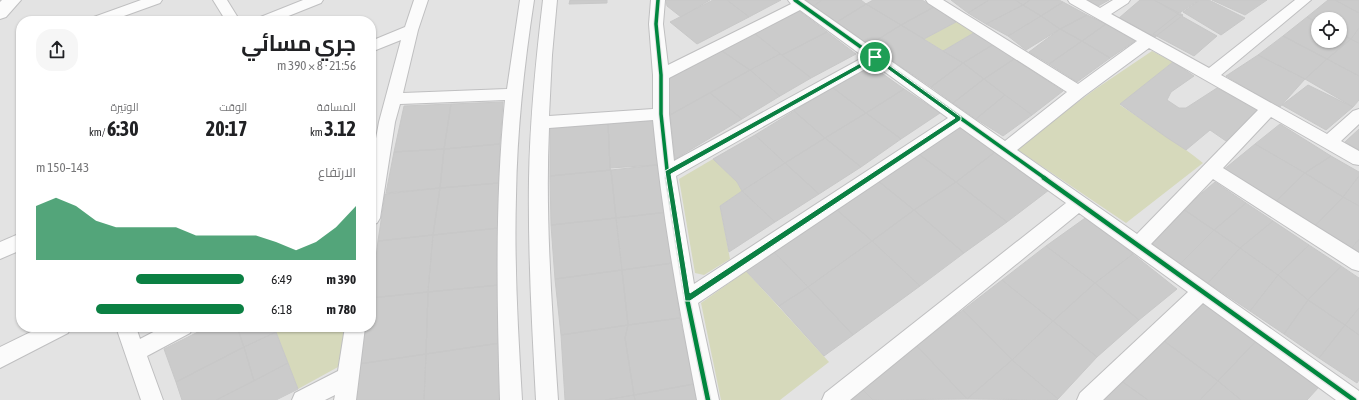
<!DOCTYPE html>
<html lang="ar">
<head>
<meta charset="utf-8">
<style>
	:root { --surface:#fff; --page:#f6f6f6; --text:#202124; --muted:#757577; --accent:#0b8043 }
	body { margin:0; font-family:"Asap Condensed",Cairo,sans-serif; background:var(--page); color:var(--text); direction:rtl; height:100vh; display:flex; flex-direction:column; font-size:15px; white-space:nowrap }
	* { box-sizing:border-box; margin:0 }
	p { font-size:13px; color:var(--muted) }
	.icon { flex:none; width:22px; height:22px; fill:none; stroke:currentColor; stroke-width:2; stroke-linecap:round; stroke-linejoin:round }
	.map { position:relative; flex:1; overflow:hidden; direction:ltr }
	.drawer { position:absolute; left:16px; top:16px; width:360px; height:316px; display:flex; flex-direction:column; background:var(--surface); border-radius:16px; box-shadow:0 1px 3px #0004; direction:rtl }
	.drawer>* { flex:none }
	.controls { position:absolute; left:1311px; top:12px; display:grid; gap:8px }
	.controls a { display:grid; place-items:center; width:36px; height:36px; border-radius:50%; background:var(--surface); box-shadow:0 1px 3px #0004; font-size:20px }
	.pin { position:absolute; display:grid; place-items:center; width:34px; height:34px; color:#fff; margin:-17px; border:2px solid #fff; border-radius:50%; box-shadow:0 1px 4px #0007 }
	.round { display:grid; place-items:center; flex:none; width:42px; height:42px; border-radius:16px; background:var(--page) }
	.overview { display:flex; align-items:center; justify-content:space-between; height:68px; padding:0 20px }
	h1 { font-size:22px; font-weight:700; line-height:30px }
	.figures { display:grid; grid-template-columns:repeat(3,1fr); gap:6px; height:68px; padding:4px 20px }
	.figures div { display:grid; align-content:center }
	.figures b { font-size:20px; font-weight:700 }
	.figures small { font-size:11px; font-weight:400 }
	.figures p { font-size:11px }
	.chart { height:112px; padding:8px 20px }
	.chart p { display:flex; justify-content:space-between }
	.chart svg { width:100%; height:72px; margin-top:4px; fill:var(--accent); opacity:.7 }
	ul { padding:0 20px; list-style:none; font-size:13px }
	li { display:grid; grid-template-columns:64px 48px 1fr; align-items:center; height:30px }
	li i { height:10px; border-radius:5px; background:var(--accent) }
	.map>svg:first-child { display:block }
	.green { fill:#d6d9bb }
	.building { fill:#cbcbcb; stroke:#c8c8c8 }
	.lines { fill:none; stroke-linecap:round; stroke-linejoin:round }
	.street-casing { stroke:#bfbfc0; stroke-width:2 }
	.secondary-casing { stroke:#bfbfc0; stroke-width:2 }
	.street { fill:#fbfbfb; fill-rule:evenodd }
	.secondary { fill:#fbfbfb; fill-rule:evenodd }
	.cycleway-far1-casing { stroke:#e2e3e4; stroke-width:5.5 }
	.cycleway-casing { stroke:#e2e3e4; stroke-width:7 }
	.cycleway-far1 { stroke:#00873e; stroke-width:3.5 }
	.cycleway { stroke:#00873e; stroke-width:4.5 }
	.route { fill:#0b8043; stroke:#fff; fill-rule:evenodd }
</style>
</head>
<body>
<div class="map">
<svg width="1359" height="400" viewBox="0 0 1359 400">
	<rect width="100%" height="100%" fill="#e3e3e3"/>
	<path class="green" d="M956 22 977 31 943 51 924 39Z
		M1152 51 1173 62 1120 105C1148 124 1177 142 1203 163L1126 223 1015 148 1097 88Z
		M713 159 737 182 742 191 720 206 730 259 704 275 695 273 679 179Z
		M746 271 829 362 780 400H721L701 303Z
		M284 327H345L338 367 298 389 276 332Z"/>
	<path class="building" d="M570 0H607V3L569 4Z
		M666 0H710L681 17 667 6Z
		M713 0H727L749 17 697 44 670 22Z
		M727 0H781L749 17Z
		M803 0H822L812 7Z
		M822 0H861L866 4 837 22 812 7Z
		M873 0H922L934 7 901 25 866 4Z
		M951 0H989L968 13Z
		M989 0H1015L1023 5 986 24 968 13Z
		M1015 0H1030L1023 5Z
		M1030 0H1059L1063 2 1041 16 1023 5Z
		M1088 0H1109L1098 6Z
		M1140 0H1154L1183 15 1155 37 1119 18Z
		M1154 0H1199L1178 14Z
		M1200 0H1209L1245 18 1221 35 1183 12Z
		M1212 0H1267L1245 15Z
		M1328 0H1335L1359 13V28L1351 39 1340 34V19H1318V23L1307 17Z
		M1335 0H1359V13Z
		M1063 2 1087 15 1060 29 1041 16Z
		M866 4 901 25 869 45 837 22Z
		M1023 5 1041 16 1008 36 986 24Z
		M934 7 956 22 924 39 901 25Z
		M798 10 827 32 782 55 754 33Z
		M1178 14 1217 36 1194 56 1153 34Z
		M1087 15 1106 24 1082 41 1060 29Z
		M1041 16 1060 29 1026 50 1008 36Z
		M1307 17 1318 23V41H1340V34L1351 39 1327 59 1283 36Z
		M1106 24 1135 41 1110 58 1082 41Z
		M901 25 943 51 963 63 931 87 869 45Z
		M1359 28V43L1351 39Z
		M1060 29 1082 41 1049 64 1029 52Z
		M977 31 994 44 963 63 943 51Z
		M827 32 856 54 811 78 782 55Z
		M754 33 780 54 750 70 719 49Z
		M1283 36 1327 59 1305 79 1258 55Z
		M1351 39 1359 43V76L1327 59Z
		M1082 41 1110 58 1077 82 1049 64Z
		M994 44 1014 59 984 79 963 63Z
		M719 49 750 70 670 115 668 75Z
		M780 54 811 78 780 96 750 70Z
		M1258 55 1305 79 1279 108 1226 76Z
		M1014 59 1063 91 1032 115 984 79Z
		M1327 59 1359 76V100L1353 107 1305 79Z
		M1173 62 1194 76 1171 92 1167 100 1179 108H1186L1217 88 1261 112 1226 141 1210 130 1186 150 1166 137 1120 104Z
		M963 63 984 79 953 103 931 87Z
		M869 64 904 89 866 113 832 87Z
		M750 70 780 96 742 119 710 93Z
		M984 79 1005 95 976 119 953 103Z
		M1308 85 1353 107 1326 130 1282 105Z
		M832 87 866 113 825 138 794 111Z
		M904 89 940 113 901 139 866 113Z
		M710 93 742 119 675 159 670 115Z
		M1005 95 1032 115 1003 136 976 119Z
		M503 102 500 144 444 149 451 104Z
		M451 104 444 149 394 152 404 106Z
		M794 111 825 138 785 163 755 135Z
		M866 113 901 139 861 167 825 138Z
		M653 119 657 165 610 168 608 122Z
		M608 122 610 168 611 170 550 176V126Z
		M957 124 995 152 956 182 916 152Z
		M1280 124 1331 156 1305 173 1255 144Z
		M1359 129V150L1345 142Z
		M755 135 785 163 742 191 737 182 713 159Z
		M825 138 861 167 819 194 785 163Z
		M500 144 499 183 440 188 444 149Z
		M1255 144 1305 173 1273 204 1222 171Z
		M444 149 440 188 386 193 394 152Z
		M916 152 956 182 914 210 877 180Z
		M995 152 1049 190 1007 222 956 182Z
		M1331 156 1359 172V176L1343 197 1305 173Z
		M785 163 819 194 775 222 742 191Z
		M657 165 662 166 668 212 616 218 611 170Z
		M611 170 616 218 551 225 550 176Z
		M1305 173 1343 197 1313 228 1273 204Z
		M1359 176V206L1343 197Z
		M877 180 914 210 872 241 836 209Z
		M956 182 1007 222 964 253 914 210Z
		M1215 182 1246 203 1214 230 1183 209Z
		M499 183V228L433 235 440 188Z
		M440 188 433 235 378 241 385 194Z
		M742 191 775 222 729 252 720 206Z
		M1343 197 1359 206V239L1349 251 1313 228Z
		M1246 203 1273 221 1240 248 1214 230Z
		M836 209 872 241 808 287 774 252Z
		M1183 209 1214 230 1180 264 1150 242Z
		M914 210 964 253 920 286 872 241Z
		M668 212 673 263 622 270 616 218Z
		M1088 216 1133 254 1095 283 1046 246Z
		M616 218 622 270 555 279 551 225Z
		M1273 221 1309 245 1278 275 1240 248Z
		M499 228V285L428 292 433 235Z
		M1214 230 1240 248 1208 283 1180 264Z
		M433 235 428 292 371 298 378 241Z
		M1359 239V258L1349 251Z
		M872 241 920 286 853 335 808 287Z
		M1309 245 1341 266 1308 300 1278 275Z
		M1046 246 1095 283 1053 321 1002 280Z
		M1240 248 1278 275 1250 311 1208 283Z
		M774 252 808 287 779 306 746 271Z
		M1133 254 1177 289 1139 320 1095 283Z
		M673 263 680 318 628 325 622 270Z
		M1341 266 1359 278V308L1345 325 1308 300Z
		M622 270 628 325 561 335 555 279Z
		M1278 275 1308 300 1284 334 1250 311Z
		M1002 280 1053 321 1012 360 963 310Z
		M1095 283 1139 320 1097 357 1053 321Z
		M499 285 500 343 426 354 428 292Z
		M808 287 853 335 824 356 779 306Z
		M428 292 426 354 359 364 365 327H371V298Z
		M1201 299 1256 341 1218 381 1160 338Z
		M1308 300 1345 325 1319 358 1284 334Z
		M1359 308V335L1345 325Z
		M963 310 1012 360 967 399 916 345Z
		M680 318 694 384 634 395 625 338 628 325Z
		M1053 321 1097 357 1058 399 1012 360Z
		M628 325 625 338 634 395 605 400H565L561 335Z
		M1345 325 1359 335V380L1357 383 1319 358Z
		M208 327H237L244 347 176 382 164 349Z
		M237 327H274L276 332 244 347Z
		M276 332 288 363 254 381 244 347Z
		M1160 338 1218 381 1200 400H1148L1120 380Z
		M1256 341 1319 387 1307 400H1241L1218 381Z
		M500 343V400H424L426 354Z
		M916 345 967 399 873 400 862 389Z
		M244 347 254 381 216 400H182L176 382Z
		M426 354 424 400H356L359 364Z
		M1012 360 1058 399 1057 400 967 399Z
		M288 363 298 389 276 400H216Z
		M1120 380 1148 400H1103Z
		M1218 381 1241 400H1200Z
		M694 384 697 400H635L634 395Z
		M862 389 873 400H847Z
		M634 395 635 400H605Z"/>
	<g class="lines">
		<g class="street-casing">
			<path id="street" d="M141 0H162L160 3 110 21H89L91 18Z
				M213 0H227L240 21H226Z
				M303 0H323L321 3 276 21H256L258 18Z
				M414 0H428L418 30 403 93 507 89 520 0H534C524 65 517 131 516 196 514 264 518 332 522 400H500C497 299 495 200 505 100L400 104 395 122 380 218 377 223 371 225V166L379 122 401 40 371 52V41L405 27Z
				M543 0H557L552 55 549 116 653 109V75L649 24 651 0H665L663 24 668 65 791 4 788 0H804L1005 141 1067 92 928 3 926 0H943L1078 84 1137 41 1070 3 1068 0H1086L1100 8 1113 0H1130L1128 3 1111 14 1209 68 1295 0H1311L1221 75 1327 134 1353 111 1359 109V124L1341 141 1359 151V165L1353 164 1271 117 1223 168 1359 253V271L1352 269 1213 179 1151 244 1359 391V400H1336L1203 303 1103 400H1077L1080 393 1188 292 1079 213 850 400H822L825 393 1066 203 960 127 698 303 719 400H697C679 307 662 215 653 120L549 128C545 219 552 309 558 400H536C532 326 528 252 529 179 530 119 536 59 543 0ZM800 10 864 57 674 161 669 114V78ZM1149 48 1258 110 1137 234 1017 150 1084 96ZM874 64 948 118 694 284 676 176Z
				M21 233V250L0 259V242Z
				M41 327H71L68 333 0 368V347Z
				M116 327H136L140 339 163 327H193L190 333 147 356 163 400H141Z
				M345 327H365L356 400H334L335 395 325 400H292L295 393 338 371Z"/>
		</g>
		<g class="secondary-casing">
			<path id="secondary" d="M2 0H21L6 17 0 19V2Z"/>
		</g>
		<use href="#street" class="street"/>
		<use href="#secondary" class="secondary"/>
		<g class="cycleway-far1-casing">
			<path id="cycleway-far1" d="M658 0 656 24 661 75V114L668 179
				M795 0 1046 179"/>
		</g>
		<g class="cycleway-casing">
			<path id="cycleway" d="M668 178 687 299 708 400
				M1044 178 1354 400"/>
		</g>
		<use href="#cycleway-far1" class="cycleway-far1"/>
		<use href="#cycleway" class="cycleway"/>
	</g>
	<path class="route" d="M875 55 961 117V120L690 301H685L665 171ZM875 60 955 118 690 293 671 174Z"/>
</svg>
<div class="controls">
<a><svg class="icon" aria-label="locate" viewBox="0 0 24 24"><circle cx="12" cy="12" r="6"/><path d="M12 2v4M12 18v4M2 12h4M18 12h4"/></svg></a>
</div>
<div class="pin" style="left:875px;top:57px;background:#1e9e55"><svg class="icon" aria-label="arrive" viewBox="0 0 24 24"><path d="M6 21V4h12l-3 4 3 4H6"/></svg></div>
<section class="drawer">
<div class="overview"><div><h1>جري مسائي</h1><p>21:56 · 8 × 390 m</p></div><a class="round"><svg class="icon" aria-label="share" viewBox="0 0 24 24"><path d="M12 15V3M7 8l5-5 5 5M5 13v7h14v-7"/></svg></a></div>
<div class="figures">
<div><p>المسافة</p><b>3.12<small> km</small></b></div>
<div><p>الوقت</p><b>20:17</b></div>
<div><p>الوتيرة</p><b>6:30<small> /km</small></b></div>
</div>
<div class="chart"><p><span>الارتفاع</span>143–150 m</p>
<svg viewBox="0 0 160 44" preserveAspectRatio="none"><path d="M0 44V11L10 6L20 11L30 20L40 24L50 24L60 24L70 24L80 29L90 29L100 29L110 29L120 33L130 38L140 33L150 24L160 11V44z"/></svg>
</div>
<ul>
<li><b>390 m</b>6:49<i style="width:52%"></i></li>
<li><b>780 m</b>6:18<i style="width:71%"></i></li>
</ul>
</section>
</div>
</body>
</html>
